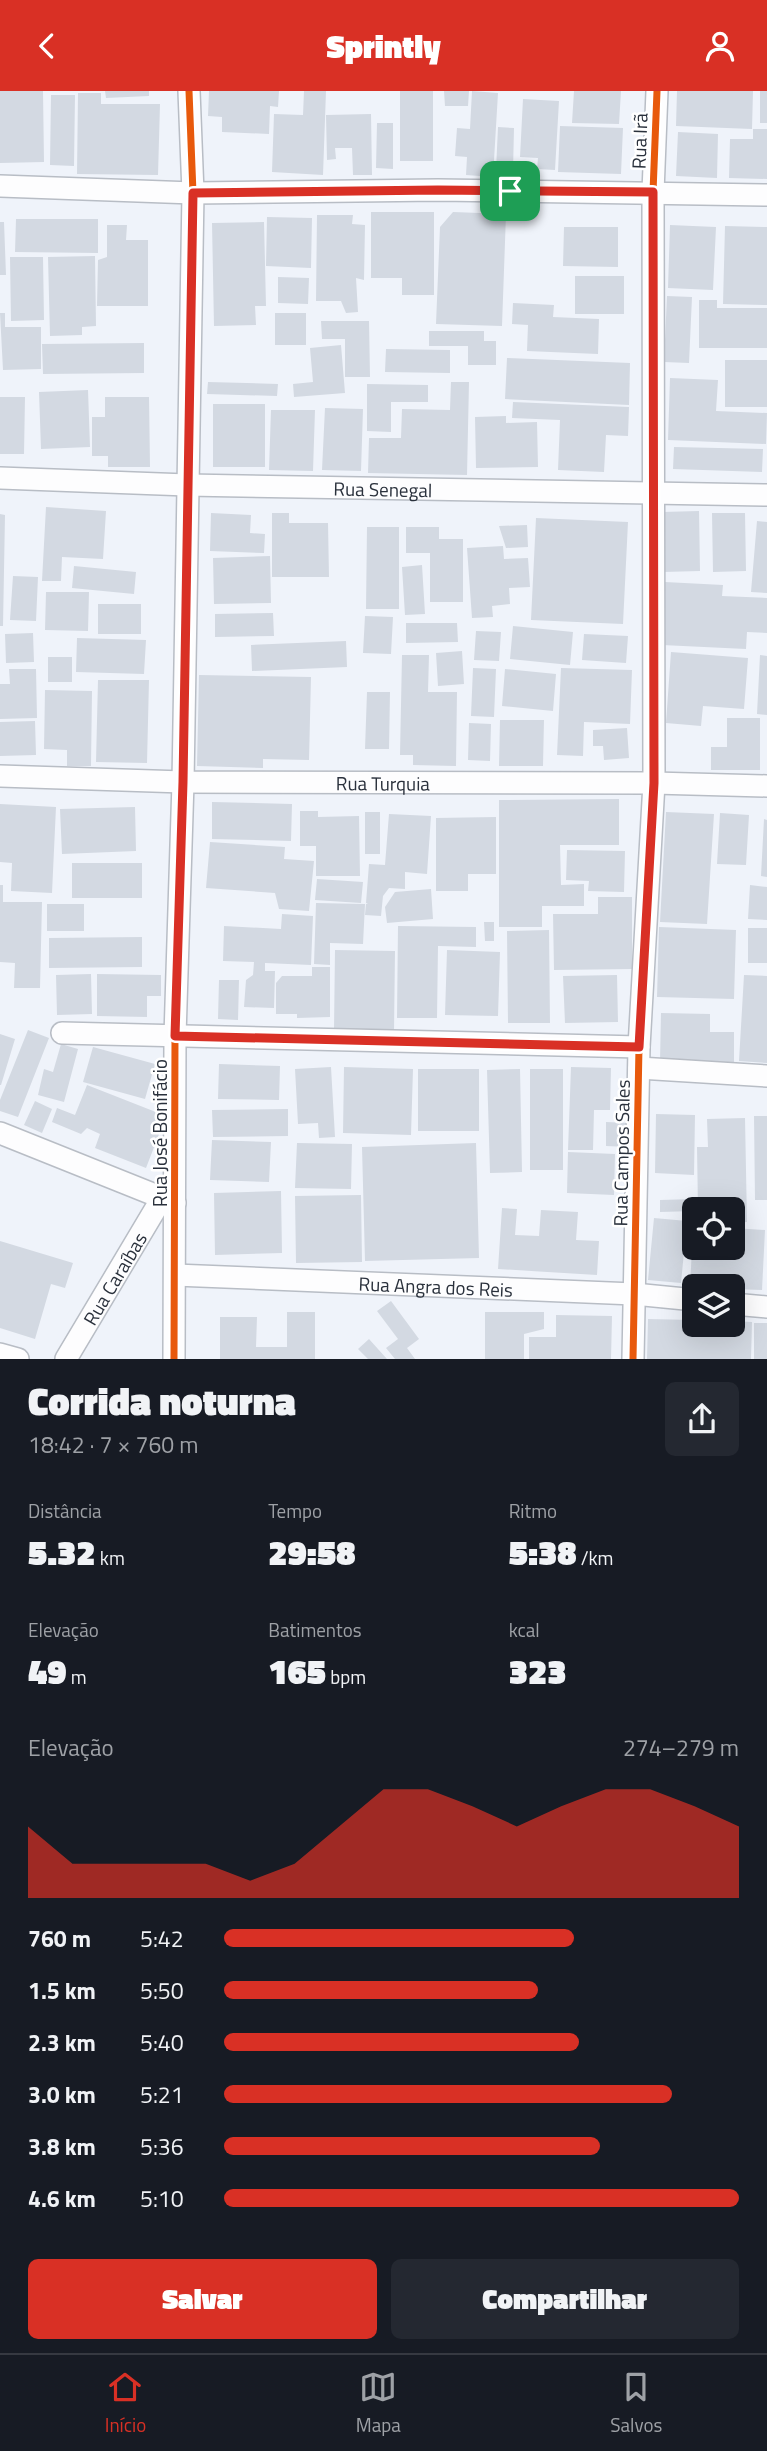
<!DOCTYPE html>
<html lang="pt">
<head>
<meta charset="utf-8">
<style>
	:root { --surface:#171b24; --page:#242831; --text:#f1f3f6; --muted:#9ea1a6; --line:#363941; --accent:#d93025 }
	body { margin:0; font-family:"Titillium Web",sans-serif; background:var(--page); color:var(--text); height:100vh; display:flex; flex-direction:column; font-size:26px; white-space:nowrap }
	* { box-sizing:border-box; margin:0 }
	p { font-size:23px; color:var(--muted) }
	.icon { flex:none; width:38px; height:38px; fill:none; stroke:currentColor; stroke-width:2; stroke-linecap:round; stroke-linejoin:round }
	.map { position:relative; height:1268px; overflow:hidden }
	.drawer { display:flex; flex-direction:column; background:var(--surface); flex:1 }
	.drawer>* { flex:none }
	.controls { position:absolute; left:682px; top:1106px; display:grid; gap:14px }
	.controls a { display:grid; place-items:center; width:63px; height:63px; border-radius:10px; background:var(--surface); box-shadow:0 7px 28px #0002; font-size:35px }
	.pin { position:absolute; display:grid; place-items:center; width:60px; height:60px; color:#fff; margin:-30px; border-radius:14px; box-shadow:0 4px 10px #0006 }
	.round { display:grid; place-items:center; flex:none; width:74px; height:74px; border-radius:10px; background:var(--page) }
	.headline { display:flex; align-items:center; justify-content:space-between; height:119px; padding:0 28px }
	h1 { font-size:38px; font-weight:800; line-height:52px }
	.stats { display:grid; grid-template-columns:repeat(3,1fr); gap:10px; height:119px; padding:7px 28px }
	.stats div { display:grid; align-content:center }
	.stats b { font-size:35px; font-weight:800 }
	.stats small { font-size:19px; font-weight:400 }
	.stats p { font-size:19px }
	.chart { height:196px; padding:14px 28px }
	.chart p { display:flex; justify-content:space-between }
	.chart svg { width:100%; height:126px; margin-top:7px; fill:var(--accent); opacity:.7 }
	.cta { display:flex; gap:14px; margin-top:auto; padding:14px 28px }
	.cta a { flex:1; height:80px; border-radius:10px; background:var(--accent); color:#fff; font-size:28px; font-weight:800; line-height:80px; text-align:center }
	.cta a+a { background:var(--page); color:var(--text) }
	ul { padding:0 28px; list-style:none; font-size:23px }
	li { display:grid; grid-template-columns:112px 84px 1fr; align-items:center; height:52px }
	li i { height:18px; border-radius:9px; background:var(--accent) }
	header { display:flex; justify-content:space-between; align-items:center; height:91px; padding:0 28px; background:var(--accent); color:#fff; font-size:32px; font-weight:800 }
	.dock { display:flex; justify-content:space-around; align-items:center; height:98px; border-top:2px solid var(--line); background:var(--surface); font-size:19px; color:var(--muted) }
	.dock a { display:grid; justify-items:center; gap:4px }
	.dock .active { color:var(--accent) }
	.map>svg:first-child { display:block }
	.building { fill:#d3d9e2 }
	.lines { fill:none; stroke-linecap:round; stroke-linejoin:round }
	.street-casing { stroke:#b8bdc5; stroke-width:24 }
	.street { stroke:#fdfdfe; stroke-width:21 }
	.cycleway-casing { stroke:#fff; stroke-width:11 }
	.cycleway { stroke:#e8590c; stroke-width:7 }
	.route-casing { stroke:#fff; stroke-width:14 }
	.route { stroke:#d93025; stroke-width:9 }
	.labels { text-anchor:middle; dominant-baseline:central; stroke-width:5; stroke-linejoin:round; paint-order:stroke }
	.street-label { font-size:19px; fill:#2a313c; stroke:#fff }
</style>
</head>
<body>
<header><svg class="icon" aria-label="back" viewBox="0 0 24 24"><path d="M15 5l-7 7 7 7"/></svg>Sprintly<svg class="icon" aria-label="person" viewBox="0 0 24 24"><circle cx="12" cy="8" r="4"/><path d="M4 21q1-7 8-7t8 7"/></svg></header>
<div class="map">
<svg width="767" height="1268" viewBox="0 0 767 1268">
	<rect width="100%" height="100%" fill="#eff3fa"/>
	<path class="building" d="M0 0H43L44 71 0 72Z
		M105 0H149V5L106 7Z
		M209 0H279L278 16 270 15 269 43 222 41V26L208 25Z
		M304 0H326L323 84 272 81 274 23 303 24Z
		M400 0H433V70H400Z
		M444 0H469L468 15H445Z
		M472 0 498 2 493 86 466 84 467 66 455 65 457 37 470 38Z
		M574 0H621L619 33 572 32Z
		M677 0H753L752 38 676 35Z
		M760 0H767V32H760Z
		M78 2H101V13H160L158 84 77 83Z
		M51 4H75L74 75 50 74Z
		M523 8 559 10 555 79 537 78 538 67 520 66Z
		M371 23 372 84H353L352 57H335L336 68 327 69 326 24Z
		M377 32H393V78L376 77Z
		M560 35 623 37 621 83 558 81Z
		M498 36 514 37 513 80 496 79Z
		M753 38H767V88L729 87 730 48H753Z
		M678 41 718 43 717 87 676 85Z
		M371 121H434V204H402V187H371Z
		M453 121 506 123 502 235 436 233 440 136Z
		M317 124H353L352 133 365 134 364 189 356 187 358 221 346 222 341 210H316Z
		M267 126 312 127 311 177 266 175Z
		M16 128H98V162L15 161Z
		M0 131H4L6 184H0Z
		M264 131 266 215H255L256 234 214 235 212 132Z
		M107 134H127L126 149H148V215H97L98 169 107 166Z
		M670 134 716 136 713 199 668 197Z
		M725 135 767 136V214L723 213Z
		M564 136H618V176L563 175Z
		M95 165 96 235 82 236V244L50 245 48 166Z
		M10 166H43L44 229 11 230Z
		M575 185H624V223H575Z
		M278 186 309 187 308 213 278 212Z
		M667 205 692 206 689 272 664 271Z
		M699 209H717V217H767V257H699Z
		M513 212 554 214 553 226 599 228 598 263 527 260 528 234 512 233Z
		M0 222H5V236H41V278L3 279Z
		M275 222H306V254H275Z
		M321 230H369L370 286H345V248H322Z
		M429 240H484V250H496V274H468V255H429Z
		M144 252V282L43 283 42 253Z
		M341 254 345 302 294 306 293 293 313 291 310 257Z
		M386 258 450 259V282L385 281Z
		M507 267 630 272 629 314 505 308Z
		M725 269H767V316H725Z
		M670 287 718 289 716 320 767 322 766 353 668 349Z
		M208 291 278 293 277 305 207 303Z
		M451 291H469L467 384 368 382 369 347H401L402 318 450 319Z
		M367 293 428 294V311H391V341L367 340Z
		M88 299 90 356 41 358 39 301Z
		M0 306H25L24 363H0Z
		M105 306H149L150 376H108V365H92V326H105Z
		M513 311 629 316 628 345 606 344 604 381 558 379 560 329 512 327Z
		M213 313H265V376H213Z
		M325 317 363 318 361 380 322 379Z
		M271 319H315L313 380 269 379Z
		M506 325V332L537 331 538 376 476 377 475 326Z
		M674 356 763 358 762 381 673 378Z
		M46 416 106 420 103 468 62 466 61 490H42Z
		M699 420 700 480 663 481 662 421Z
		M211 422 251 424 250 442 265 443 264 462 210 460Z
		M272 422H289V432H328L329 486H272Z
		M712 422H745L746 480 713 481Z
		M0 423 5 424 3 535H0Z
		M536 427 628 431 623 533 531 529Z
		M757 430 767 431V502L751 501Z
		M527 434 528 456 506 457 499 435Z
		M367 436H399V518H366Z
		M406 436H439V448H463V511H430V462H406Z
		M503 455 504 468 528 467 530 496 509 497 510 513 492 515 493 526 472 527 467 457Z
		M270 465 271 512 214 513 213 467Z
		M422 474 425 523 405 524 402 476Z
		M74 475 136 481 134 503 72 497Z
		M13 485 38 486 36 530 10 529Z
		M665 491 723 494 722 505 767 507V542L747 541 746 558 662 554Z
		M46 501H89L88 540 45 539Z
		M98 513H141V543H98Z
		M273 522 274 545 215 546V523Z
		M365 525 393 526 391 563 363 562Z
		M406 532H457L458 551 406 552Z
		M513 535 573 541 570 574 510 568Z
		M476 540 501 541 499 570 474 569Z
		M33 542 34 571 6 572 5 543Z
		M584 543 628 545 626 572 582 569Z
		M77 547 146 549 144 583 76 581Z
		M346 550 347 576 252 580 251 554Z
		M462 560 464 593 438 595 436 562Z
		M671 561 748 567 744 618 703 615 701 635 666 632Z
		M402 564H429L428 601H457L456 675 413 674V664H400Z
		M760 564 767 565V624L757 623Z
		M48 566H72V591H48Z
		M473 577 496 578 494 626 471 625Z
		M561 577 632 579 630 633 584 631 583 665 557 664Z
		M9 578H36L37 627 0 628V593H10Z
		M505 578 556 583 553 620 502 615Z
		M199 584 311 586 309 669 263 668V677L197 675Z
		M98 589H149L147 672 96 671Z
		M45 599 92 600 91 675H67V659L44 658Z
		M367 601H390L389 658H365Z
		M727 627H760V679H711V656H727Z
		M500 629H544L543 675H499Z
		M35 630 36 664 0 665V631Z
		M469 632 491 633 490 670 468 669Z
		M627 637 629 667 604 669 603 655H593V639Z
		M619 708V754H560L561 794 584 793V815H542V836H499V709Z
		M212 711 292 713 291 750 212 748Z
		M0 713 56 716 52 802 11 800 12 772 0 771Z
		M135 716 136 760 62 763 60 718Z
		M300 720H318V726L359 725 360 785H316V755H300Z
		M365 721H380V763H365Z
		M666 721 714 723 707 833 660 831Z
		M720 722 749 724 746 774 717 773Z
		M389 723 431 725 427 783 405 781V798L389 797 383 805 381 825 365 824 366 813H368L366 812 369 773 385 774Z
		M496 726V783H468V800H436V727Z
		M764 728 767 729V786L761 785Z
		M210 751 285 756 284 768 314 770 309 820 279 818 275 802 206 797Z
		M567 759 625 760 624 801 588 800 589 790 566 789Z
		M72 772H142V807H72Z
		M317 788 363 791 361 812 315 809Z
		M0 794H3V811H42L40 897H14L15 872 0 871Z
		M750 794 767 796V829L748 828Z
		M431 798 433 828 387 832 385 816 395 801Z
		M598 806H632V878L554 879 553 823H598Z
		M316 812 365 813 363 853 330 852V874L314 873Z
		M47 813H84V840H47Z
		M282 823 313 825 311 874 265 872V880H275L274 917 244 916 246 889 253 884 254 871 223 870 224 835 281 838Z
		M484 831H494V850H485Z
		M398 835 476 836V856L438 855 437 927H397Z
		M659 836 736 839 734 908 657 906Z
		M748 837H767V872H748Z
		M549 839 550 932H508L507 840Z
		M142 846V876L49 877V847Z
		M335 859 395 860 394 940 334 939Z
		M447 859 500 861 498 925 445 924Z
		M312 876H330V926L297 927V923H276V892L282 885H312Z
		M91 883 92 923 57 924 56 884Z
		M97 883 161 884V905H147V926L97 925Z
		M617 884 618 931 565 932 563 885Z
		M744 884 767 885V972L739 970Z
		M219 889H239L238 929 218 928Z
		M661 922 710 923V941H734V971H660Z
		M28 939 49 947 18 1026 0 1020V1009Z
		M0 943 15 948 1 994H0Z
		M61 953 78 958 64 1011 38 1004 44 978 53 981Z
		M93 956 155 973 145 1008 83 991Z
		M219 973 280 975 279 1009 218 1008Z
		M331 976 335 1046 319 1047 318 1032 298 1033 295 978Z
		M344 976 413 978 411 1044 343 1042Z
		M571 976 611 977 610 1019H594L593 1059H568Z
		M418 978H479V1040H418Z
		M520 978 522 1081 490 1082 487 979Z
		M530 978H563V1079H530Z
		M87 994 166 1025 146 1077 95 1057 100 1043 87 1037 81 1043 52 1031 57 1017 75 1024Z
		M35 1010 52 1018 42 1042 24 1034Z
		M288 1018V1045L213 1046 212 1019Z
		M656 1023 695 1024 694 1084 655 1082Z
		M754 1025H767V1109H755Z
		M745 1027 747 1131 733 1132V1118H698L697 1056H708L707 1028Z
		M606 1031 629 1032 628 1056 606 1055Z
		M212 1049 271 1051 269 1091 210 1089Z
		M297 1052 352 1053 351 1098 295 1097Z
		M476 1052 479 1167 365 1170 362 1056Z
		M568 1061 615 1063 614 1104 567 1102Z
		M281 1100 282 1162 215 1164 214 1102Z
		M361 1104 362 1171 296 1172 295 1105Z
		M694 1108V1120L660 1121V1109Z
		M502 1117 517 1118 515 1144 539 1145 541 1119 578 1121 576 1149 599 1150 597 1184 498 1178Z
		M654 1127 687 1130 681 1192 648 1189Z
		M733 1137 765 1139 762 1199 733 1198V1195L690 1196 692 1157H733Z
		M0 1150 73 1172 65 1197 51 1193 35 1248 0 1237Z
		M391 1210 419 1248 407 1257 415 1268H395L386 1257 398 1248 377 1220Z
		M287 1221H315V1268H220V1226H257L256 1256H287Z
		M485 1221H544V1238L524 1243V1268H485Z
		M556 1224 612 1225 611 1268H529V1246H556Z
		M648 1228 695 1229V1234H733V1230L752 1231 751 1268H647Z
		M754 1232H767V1268H754Z
		M369 1248 387 1268H368L358 1258Z"/>
	<g class="lines">
		<g class="street-casing">
			<g id="street">
				<path d="M0 95 193 102 438 99 767 104"/>
				<path id="s1" d="M0 387 187 394 767 404"/>
				<path id="s2" d="M0 685 183 691 654 692 767 695"/>
				<path d="M62 942 639 956"/>
				<path d="M639 977 767 985"/>
				<path d="M0 1042 175 1112"/>
				<path id="s3" d="M175 1184 634 1203 695 1209"/>
				<path d="M733 1213 767 1216"/>
				<path d="M0 1263 18 1268"/>
				<path id="s4" d="M66 1268 162 1107"/>
				<path d="M174 1268 175 945 183 691 193 102 189 0"/>
				<path d="M633 1268 639 956 654 692 653 101 657 0"/>
			</g>
		</g>
		<use href="#street" class="street"/>
		<g class="cycleway-casing">
			<path id="cycleway" d="M174 1268 175 945 183 691 193 102 189 0
				M633 1268 639 956 654 692 653 101 657 0"/>
		</g>
		<use href="#cycleway" class="cycleway"/>
	</g>
	<g class="lines">
		<g class="route-casing">
			<path id="route" d="M438 99 653 101 654 692 639 956 175 945 183 691 193 102Z"/>
		</g>
		<use href="#route" class="route"/>
	</g>
	<g class="labels">
		<g class="street-label">
			<text transform="translate(639 50) rotate(-88)">Rua Irã</text>
			<text stroke="none"><textPath href="#s1" startOffset="383">Rua Senegal</textPath></text>
			<text stroke="none"><textPath href="#s2" startOffset="383">Rua Turquia</textPath></text>
			<text transform="translate(159 1042) rotate(-90)">Rua José Bonifácio</text>
			<text transform="translate(621 1062) rotate(-89)">Rua Campos Sales</text>
			<text stroke="none"><textPath href="#s4" startOffset="94">Rua Caraíbas</textPath></text>
			<text stroke="none"><textPath href="#s3" startOffset="261">Rua Angra dos Reis</textPath></text>
		</g>
	</g>
</svg>
<div class="controls">
<a><svg class="icon" aria-label="locate" viewBox="0 0 24 24"><circle cx="12" cy="12" r="6"/><path d="M12 2v4M12 18v4M2 12h4M18 12h4"/></svg></a>
<a><svg class="icon" aria-label="layers" viewBox="0 0 24 24"><path d="M12 4l9 5-9 5-9-5zM3 14l9 5 9-5"/></svg></a>
</div>
<div class="pin" style="left:510px;top:100px;background:#1e9e55"><svg class="icon" aria-label="arrive" viewBox="0 0 24 24"><path d="M6 21V4h12l-3 4 3 4H6"/></svg></div>
</div>
<section class="drawer">
<div class="headline"><div><h1>Corrida noturna</h1><p>18:42 · 7 × 760 m</p></div><a class="round"><svg class="icon" aria-label="share" viewBox="0 0 24 24"><path d="M12 15V3M7 8l5-5 5 5M5 13v7h14v-7"/></svg></a></div>
<div class="stats">
<div><p>Distância</p><b>5.32<small> km</small></b></div>
<div><p>Tempo</p><b>29:58</b></div>
<div><p>Ritmo</p><b>5:38<small> /km</small></b></div>
</div>
<div class="stats">
<div><p>Elevação</p><b>49<small> m</small></b></div>
<div><p>Batimentos</p><b>165<small> bpm</small></b></div>
<div><p>kcal</p><b>323</b></div>
</div>
<div class="chart"><p><span>Elevação</span>274–279 m</p>
<svg viewBox="0 0 160 44" preserveAspectRatio="none"><path d="M0 44V19L10 32L20 32L30 32L40 32L50 38L60 32L70 19L80 6L90 6L100 12L110 19L120 12L130 6L140 6L150 12L160 19V44z"/></svg>
</div>
<ul>
<li><b>760 m</b>5:42<i style="width:68%"></i></li>
<li><b>1.5 km</b>5:50<i style="width:61%"></i></li>
<li><b>2.3 km</b>5:40<i style="width:69%"></i></li>
<li><b>3.0 km</b>5:21<i style="width:87%"></i></li>
<li><b>3.8 km</b>5:36<i style="width:73%"></i></li>
<li><b>4.6 km</b>5:10<i style="width:100%"></i></li>
</ul>
<div class="cta"><a>Salvar</a><a>Compartilhar</a></div>
</section>
<nav class="dock">
<a class="active"><svg class="icon" aria-label="home" viewBox="0 0 24 24"><path d="M3 11l9-7 9 7M6 9v11h12V9"/></svg>Início</a>
<a><svg class="icon" aria-label="map" viewBox="0 0 24 24"><path d="M3 6l6-2 6 2 6-2v14l-6 2-6-2-6 2zM9 4v14M15 6v14"/></svg>Mapa</a>
<a><svg class="icon" aria-label="saved" viewBox="0 0 24 24"><path d="M7 4h10v16l-5-4-5 4z"/></svg>Salvos</a>
</nav>
</body>
</html>
